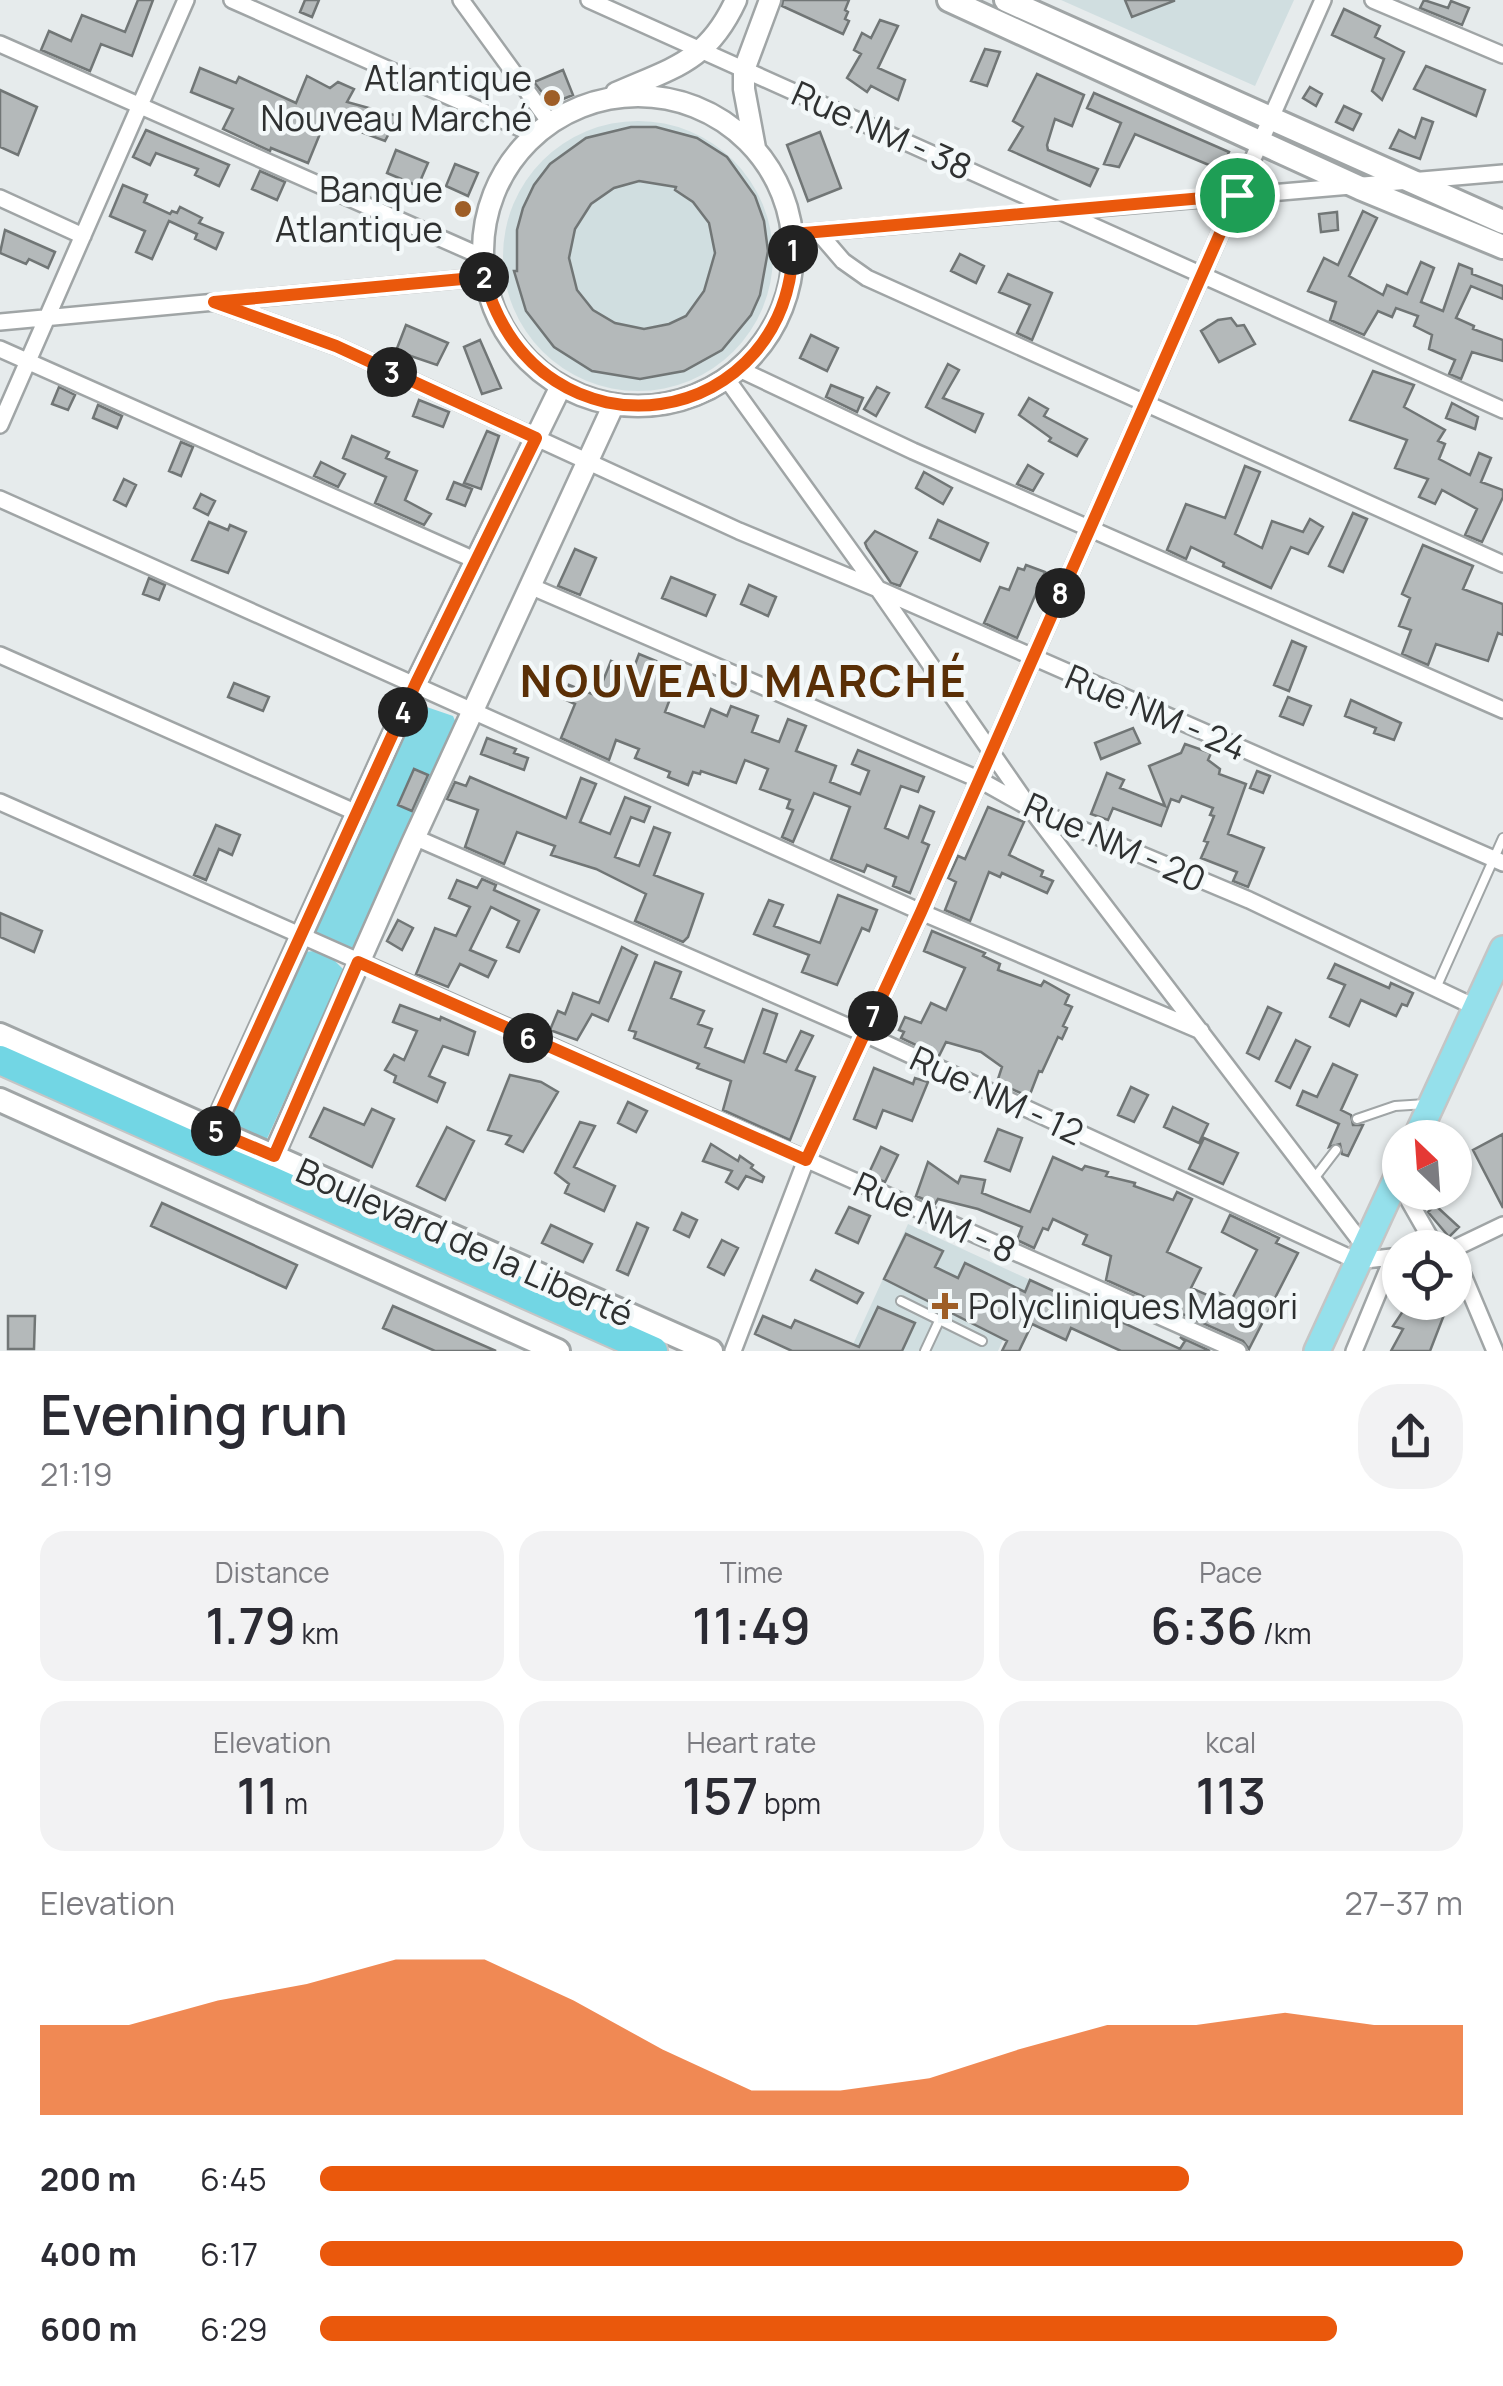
<!DOCTYPE html>
<html lang="en">
<head>
<meta charset="utf-8">
<style>
	:root { --surface:#fff; --page:#f2f2f3; --text:#2b2b33; --muted:#7c7c81; --accent:#ea580c }
	body { margin:0; font-family:Manrope,sans-serif; background:var(--page); color:var(--text); height:100vh; display:flex; flex-direction:column; font-size:38px; white-space:nowrap }
	* { box-sizing:border-box; margin:0 }
	p { font-size:32px; color:var(--muted) }
	.icon { flex:none; width:55px; height:55px; fill:none; stroke:currentColor; stroke-width:2; stroke-linecap:round; stroke-linejoin:round }
	.map { position:relative; height:1351px; overflow:hidden }
	.side { display:flex; flex-direction:column; background:var(--surface); flex:1 }
	.side>* { flex:none }
	.needle { width:65px; rotate:335deg }
	.controls { position:absolute; left:1382px; top:1120px; display:grid; gap:20px }
	.controls a { display:grid; place-items:center; width:90px; height:90px; border-radius:50%; background:var(--surface); box-shadow:0 2px 8px #0004; font-size:50px }
	.pin { position:absolute; display:grid; place-items:center; width:85px; height:85px; color:#fff; margin:-42px; border:5px solid #fff; border-radius:50%; box-shadow:0 2px 10px #0007 }
	.km { position:absolute; width:50px; height:50px; margin:-25px; border-radius:50%; background:#222; color:#fff; font-size:28px; line-height:50px; text-align:center }
	.round { display:grid; place-items:center; flex:none; width:105px; height:105px; border-radius:40px; background:var(--page) }
	.overview { display:flex; align-items:center; justify-content:space-between; height:170px; padding:0 40px }
	h1 { font-size:55px; font-weight:600; line-height:75px }
	.figures { display:grid; grid-template-columns:repeat(3,1fr); gap:15px; height:170px; padding:10px 40px }
	.figures div { display:grid; align-content:center; border-radius:25px; background:var(--page); text-align:center }
	.figures b { font-size:50px; font-weight:600 }
	.figures small { font-size:28px; font-weight:400 }
	.figures p { font-size:28px }
	.chart { height:280px; padding:20px 40px }
	.chart p { display:flex; justify-content:space-between }
	.chart svg { width:100%; height:180px; margin-top:10px; fill:var(--accent); opacity:.7 }
	ul { padding:0 40px; list-style:none; font-size:32px }
	li { display:grid; grid-template-columns:160px 120px 1fr; align-items:center; height:75px }
	li i { height:25px; border-radius:12px; background:var(--accent) }
	.map>svg:first-child { display:block }
	.built { fill:#d0dee0 }
	.green { fill:#85d9e5 }
	.building { fill:#b4b9ba; stroke:#717676; stroke-width:2.5; fill-rule:evenodd }
	.lines { fill:none; stroke-linecap:round; stroke-linejoin:round }
	.service-casing { stroke:#a0a5a6; stroke-width:12 }
	.minor-casing { stroke:#a0a5a6; stroke-width:20 }
	.tertiary-casing { stroke:#a0a5a6; stroke-width:25 }
	.secondary-casing { stroke:#a0a5a6; stroke-width:28 }
	.primary-casing { stroke:#c5c5c5; stroke-width:30 }
	.trunk-casing { stroke:#c5c5c5; stroke-width:32 }
	.service { stroke:#fff; stroke-width:8 }
	.minor { stroke:#fff; stroke-width:15 }
	.tertiary { stroke:#fff; stroke-width:20 }
	.secondary { stroke:#fff; stroke-width:22 }
	.primary { stroke:#95e0eb; stroke-width:25 }
	.trunk { stroke:#72d6e4; stroke-width:28 }
	.route-casing { stroke:#fff; stroke-width:20 }
	.route { stroke:#ea580c; stroke-width:12 }
	.poi-dot { fill:#9e5e27; stroke:#f3f8f9; stroke-width:4 }
	.labels { text-anchor:middle; dominant-baseline:central; stroke-width:9; stroke-linejoin:round; paint-order:stroke }
	.poi-label { font-size:35px; fill:#2f3131; stroke:#f3f8f9; text-anchor:end }
	.street-label { font-size:35px; fill:#2f3131; stroke:#f3f8f9 }
	.district-label { font-size:45px; font-weight:bold; letter-spacing:2.5px; fill:#5a2f06; stroke:#f3f8f9 }
</style>
</head>
<body>
<div class="map">
<svg width="1503" height="1351" viewBox="0 0 1503 1351">
	<rect width="100%" height="100%" fill="#e6ebec"/>
	<path class="built" d="M1061 0H1294L1255 86Z
		M503 256a135 135 0 1 1 270 0a135 135 0 1 1-270 0Z
		M908 1224 1030 1280 998 1351H850Z"/>
	<path class="green" d="M418 704 453 716 457 725 354 952 319 941 314 933Z
		M314 951 332 958 344 970 265 1143 227 1126 304 952Z"/>
	<path class="building" d="M138 0H153L132 56 101 44 90 71 41 50 49 31 71 41 82 15 125 32Z
		M305 0H319L312 17 300 12Z
		M783 0H849L845 10 848 12 845 19 849 21 843 34 782 6Z
		M1125 0H1174V1L1132 17Z
		M1424 0 1448 8 1451 1 1469 8 1462 25 1420 8Z
		M1344 9 1380 26 1375 37 1404 52 1382 100 1372 91 1384 59 1332 35Z
		M880 20 898 26 878 68 905 80 898 100 871 86 867 92 847 78 861 54 854 50 862 33 871 38Z
		M985 49 1000 52 987 86 971 81Z
		M1426 66 1485 90 1476 116 1414 89Z
		M200 68 236 83 239 77 296 103 307 76 330 88 338 82 354 89 347 102 398 116 385 141 326 119 308 163 271 148 270 151 223 129 233 109 191 92Z
		M563 70 573 95 551 104 534 82Z
		M1037 74 1084 95 1072 126 1055 119 1047 145 1048 150 1098 169 1090 186 1009 150 1023 127 1013 121Z
		M1310 87 1322 94 1316 106 1303 98Z
		M0 90 37 107 18 155 0 147Z
		M1094 93 1229 152 1221 170 1135 134 1119 167 1104 164 1121 123 1087 108Z
		M1344 106 1361 114 1353 130 1336 122Z
		M1422 118 1433 122 1420 159 1390 148 1399 130 1415 138Z
		M631 127H656L697 138 727 157 755 196 764 221 768 251 760 295 751 315 722 350 684 371 640 379 592 371 554 347 526 311 514 271H517V230L523 208 534 185 550 164 586 138ZM639 181 676 187 675 190 693 202 709 223 715 253 704 291 686 316 669 324 644 329 615 323 593 310 577 290 569 258 575 229 591 204 614 188Z
		M146 130 229 165 219 186 195 175 198 169 156 153 150 165 133 157Z
		M820 132 841 188 808 201 787 145Z
		M396 150 428 163 418 186 387 173Z
		M455 164 478 173 468 196 446 186Z
		M260 171 285 182 277 200 252 189Z
		M123 185 147 195 144 202 170 214 172 211 177 213 180 207 202 218 199 223 223 233 216 249 195 239 197 234 169 221 152 259 136 252 145 231 110 216Z
		M1363 211 1377 218 1349 276 1383 295 1387 285 1407 294 1421 262 1434 268 1421 302 1443 311 1459 264 1472 269V274L1503 286V299L1471 286 1456 318 1474 326 1473 329 1503 340V361L1472 352 1461 379 1449 374 1455 360 1429 349 1432 335 1414 326 1418 316 1396 308 1392 317 1378 311 1364 335 1330 320 1336 302 1308 291 1324 258 1338 265Z
		M1337 212 1338 230 1321 232 1319 214Z
		M5 230 55 252 48 268 29 259 26 264 0 253Z
		M960 254 984 266 976 283 951 271Z
		M1008 274 1052 293 1032 340 1017 333 1030 305 999 292Z
		M1231 318 1237 326 1244 325 1255 344 1219 362 1201 331 1218 320Z
		M406 325 448 343 437 365 396 351Z
		M811 335 838 348 827 371 800 358Z
		M480 340 501 388 482 394 464 347Z
		M948 364 959 370 943 398 983 414 975 432 926 407Z
		M1373 371 1414 385 1404 407 1445 430 1438 441 1445 444 1439 459 1470 475 1479 453 1491 458 1481 482 1503 490V497L1482 542 1465 535 1477 509 1442 490 1435 504 1419 497 1428 479 1395 468 1407 440 1350 420Z
		M831 385 863 398 857 412 826 397Z
		M59 387 75 395 68 410 52 404Z
		M877 387 889 393 876 416 864 409Z
		M1029 398 1048 409 1044 416 1087 439 1077 456 1049 441 1051 438 1019 415Z
		M419 400 449 412 443 427 413 416Z
		M1452 403 1478 417 1475 429 1446 418Z
		M98 405 122 416 117 428 93 418Z
		M487 431 499 436 481 489 464 483Z
		M352 436 389 452 386 458 417 471 405 500 431 514 424 525 375 503 386 477 343 458Z
		M181 442 193 447 181 476 169 471Z
		M321 462 345 474 338 487 314 476Z
		M1028 465 1043 474 1033 491 1017 484Z
		M1245 466 1260 472 1235 534 1262 548 1272 521 1303 532 1310 519 1323 527 1308 554 1291 547 1271 588 1223 566 1224 563 1191 547 1186 559 1167 550 1186 504 1225 518Z
		M924 472 952 488 943 504 916 488Z
		M124 479 136 485 126 506 114 500Z
		M454 482 472 489 465 506 447 499Z
		M201 494 215 501 208 515 194 508Z
		M1353 513 1367 519 1343 572 1329 566Z
		M938 520 988 543 980 561 930 538Z
		M209 522 228 530 230 525 246 532 228 573 192 560Z
		M875 531 917 552 900 586 891 583 867 548 865 543Z
		M1423 545 1473 566 1463 589 1503 604V635L1498 633 1488 661 1436 644 1428 665 1402 654 1411 630 1399 626 1410 598 1402 594Z
		M575 549 596 558 580 595 558 586Z
		M1026 565 1045 572 1017 638 984 623 1000 587 1009 590 1018 568 1024 570Z
		M671 577 715 595 706 616 662 598Z
		M149 578 165 585 159 600 143 594Z
		M749 585 776 597 768 616 741 604Z
		M1292 641 1306 647 1289 691 1274 685Z
		M639 654 656 661 651 673 676 683 665 712 704 727 711 709 727 716 731 706 758 716 752 732 779 742 788 719 806 726 796 751 836 766 830 782 860 794 869 771 852 764 858 750 924 777 918 792 901 786 885 828 908 838 920 806 934 812 922 842 929 845 910 893 893 886 896 877 867 865 864 872 831 859 850 807 814 793 793 842 782 837 793 810 787 808 790 800 760 789 768 769 745 760 736 783 701 771 700 774 693 772 688 785 668 777 670 772 635 758 639 749 616 740 609 760 561 738 575 704 564 699 569 685 597 696 611 661 633 670Z
		M234 683 269 697 263 711 228 697Z
		M1288 697 1311 706 1303 725 1280 716Z
		M1351 700 1401 723 1394 740 1374 733 1376 728 1345 716Z
		M1133 728 1140 743 1101 759 1095 743Z
		M487 738 516 749 514 753 528 758 524 770 481 754Z
		M1185 744 1211 753 1208 760 1220 769 1219 774 1246 784 1228 834 1264 848 1248 887 1233 881 1237 872 1201 858 1208 842 1204 841 1214 816 1210 815 1213 808 1182 796 1179 802 1171 799 1161 826 1113 808 1108 820 1091 814 1107 773 1124 780 1120 788 1165 806 1149 766 1181 753Z
		M414 769 428 775 412 811 398 805Z
		M1257 771 1270 776 1263 793 1250 788Z
		M470 777 566 818 581 778 596 784 580 822 610 834 625 797 650 807 644 822 631 817 615 857 639 866 654 827 670 833 654 875 703 894 688 937 683 942 635 921 646 894 596 869 551 855 555 846 517 832 504 864 465 847 478 810 447 799 455 782 466 786Z
		M988 807 1024 822 1009 855 1043 871 1041 876 1053 881 1047 893 1002 873 1000 877 989 872 970 921 945 910 956 882 948 878 958 856 965 859Z
		M216 825 240 835 232 855 219 849 206 880 194 875Z
		M482 879 496 885 494 890 539 910 519 952 507 947 519 921 491 907 470 950 496 961 488 977 460 964 448 987 416 974 435 928 456 936 470 907 449 898 457 880 477 888Z
		M838 895 877 910 869 931 862 928 837 985 802 972 809 955 754 934 769 900 783 905 774 926 820 943Z
		M0 913 42 931 34 952 0 937Z
		M398 920 413 928 402 950 387 941Z
		M932 931 985 953 983 956 1000 964 998 970 1041 986 1044 981 1069 995 1065 1004 1072 1007 1063 1026 1067 1028 1062 1039 1058 1037 1042 1072 1039 1071 1029 1097 997 1082 1002 1067 981 1052 946 1042 939 1056 901 1038 904 1032 899 1030 905 1017 921 1023 931 1003 946 1010 965 968 924 951Z
		M622 947 637 955 608 1021 592 1014 577 1040 550 1030 558 1011 565 1014 573 993 599 1003Z
		M655 962 681 972 671 998 704 1011 698 1024 712 1029 705 1047 744 1062 763 1009 777 1014 764 1053 786 1062 801 1031 813 1036 796 1070 815 1077 790 1140 723 1110 731 1081 697 1068 699 1064 634 1038 636 1032 629 1030Z
		M1335 964 1389 988 1391 983 1413 993 1407 1006 1402 1004 1396 1016 1361 1000 1349 1026 1330 1017 1345 985 1328 978Z
		M400 1005 440 1020 441 1017 475 1032 468 1055 443 1046 429 1076 445 1083 437 1102 394 1082 396 1076 385 1070 394 1055 404 1060 417 1031 393 1022Z
		M1268 1007 1281 1013 1259 1059 1247 1053Z
		M1296 1040 1310 1047 1290 1088 1276 1081Z
		M1333 1064 1357 1075 1341 1110 1351 1115 1353 1125H1363L1348 1156 1342 1154 1340 1144 1329 1147 1339 1124 1297 1105 1303 1091 1317 1097Z
		M874 1068 913 1084 915 1078 928 1082 912 1121 883 1110 876 1128 854 1119Z
		M510 1075 541 1082 558 1092 523 1152 506 1144 511 1136 488 1130Z
		M1131 1087 1148 1095 1134 1122 1118 1115Z
		M628 1102 647 1111 636 1132 618 1123Z
		M1173 1107 1208 1124 1199 1143 1164 1127Z
		M324 1108 364 1125 372 1109 394 1119 372 1167 310 1137Z
		M580 1122 595 1126 574 1167 615 1186 604 1211 565 1193 569 1184 555 1173Z
		M447 1127 474 1141 445 1200 417 1186Z
		M998 1129 1022 1138 1010 1171 985 1161Z
		M1503 1134V1208L1473 1150Z
		M1204 1138 1238 1153 1223 1184 1189 1169Z
		M711 1144 738 1161 740 1156 753 1165 751 1168 764 1177 762 1182 746 1176 738 1189 726 1182 732 1171 703 1161Z
		M881 1147 898 1155 885 1182 868 1175Z
		M1053 1157 1082 1170 1085 1166 1108 1172 1106 1176 1135 1183 1134 1186 1173 1200 1177 1192 1192 1199 1167 1252 1201 1268 1191 1288 1214 1298 1217 1292 1232 1299 1257 1250 1222 1232 1230 1215 1279 1238 1276 1243 1298 1253 1249 1349 1243 1341 1106 1280 1111 1256 1083 1244 1087 1235 1053 1219 1048 1230 1043 1228 1034 1248 1017 1240 1022 1227 978 1209 938 1199 935 1204 916 1196 928 1162 958 1183 961 1176 985 1180 982 1193 1030 1212Z
		M162 1203 297 1265 286 1288 151 1226Z
		M1435 1205 1459 1227 1449 1237 1428 1212Z
		M849 1207 870 1216 858 1243 836 1233Z
		M682 1213 697 1220 689 1237 674 1230Z
		M637 1223 648 1228 628 1275 617 1270Z
		M551 1225 592 1244 583 1262 542 1243Z
		M906 1234 943 1251 935 1267 958 1278 965 1263 1025 1292 1030 1280 1180 1349 1185 1341 1180 1337 1210 1351H1121L1071 1328 1066 1340 1032 1324 1019 1351H1002L1007 1341 884 1279Z
		M722 1240 738 1248 724 1275 708 1267Z
		M816 1270 863 1293 857 1303 811 1280Z
		M1409 1302H1449L1430 1351H1391L1403 1329 1393 1326Z
		M393 1306 496 1351H435L383 1328Z
		M878 1307 915 1323 902 1351H792L755 1334 763 1316 791 1328 795 1320 859 1347Z
		M8 1316H35L34 1349H8Z"/>
	<g class="lines">
		<g class="service-casing">
			<path id="service" d="M1436 988 1503 838
				M1357 1119 1395 1106 1426 1104
				M1313 1180 1336 1150
				M901 1301 982 1341
				M925 1351 939 1321"/>
		</g>
		<g class="minor-casing">
			<path id="minor" d="M232 0 536 135
				M461 0 551 124
				M589 0 1503 410
				M1373 0 1503 55
				M0 44 483 257
				M0 198 83 236
				M818 232 843 261 867 278 1503 564
				M793 234 1503 173
				M214 302 336 346 739 531 878 589 1503 863
				M0 322 484 277
				M0 349 477 561
				M739 369 913 451 1503 710
				M726 378 878 589 1030 808 1364 1246
				M0 425 186 0
				M0 499 921 912 1201 1031
				M530 586 978 779 1030 808 1249 900 1477 1008
				M0 655 357 813
				M0 802 1238 1351
				M414 837 865 1034 1357 1261 1400 1256
				M1404 1192 1436 1248
				M1455 1248 1503 1225
				M1455 1256 1495 1351
				M733 1351 806 1160 921 912 1323 0
				M1354 1351 1393 1257"/>
		</g>
		<g class="tertiary-casing">
			<path id="tertiary" d="M616 93C675 67 708 61 736 0
				M483 251a155 155 0 1 1 310 0a155 155 0 1 1-310 0Z
				M755 148 744 89V70L770 0
				M213 1130 416 683 561 386
				M273 1157 412 843 614 404"/>
		</g>
		<g class="secondary-casing">
			<path id="secondary" d="M949 0 1360 188 1503 247
				M1006 0 1503 222
				M0 1035 711 1351
				M0 1100 558 1351"/>
		</g>
		<g class="primary-casing">
			<path id="primary" d="M1416 1138 1503 949
				M1317 1351 1400 1171"/>
		</g>
		<g class="trunk-casing">
			<path id="trunk" d="M0 1060 653 1351"/>
		</g>
		<use href="#service" class="service"/>
		<use href="#minor" class="minor"/>
		<use href="#tertiary" class="tertiary"/>
		<use href="#secondary" class="secondary"/>
		<use href="#primary" class="primary"/>
		<use href="#trunk" class="trunk"/>
	</g>
	<g class="lines">
		<g class="route-casing">
			<path id="route" d="M1237 195 921 912 806 1160 358 962 274 1156 212 1130 416 683 536 438 336 346 214 302 484 277C537 473 799 434 793 234Z"/>
		</g>
		<use href="#route" class="route"/>
	</g>
	<g class="poi-dot">
		<circle cx="552" cy="98" r="10"/>
		<circle cx="463" cy="209" r="10"/>
		<path d="M940 1291h10v10h10v10h-10v10h-10v-10h-10v-10h10z"/>
	</g>
	<g class="labels">
		<g class="poi-label">
			<text x="532" y="78">Atlantique<tspan x="532" dy="40">Nouveau Marché</tspan></text>
			<text x="443" y="189">Banque<tspan x="443" dy="40">Atlantique</tspan></text>
			<text x="968" y="1306" text-anchor="start">Polycliniques Magori</text>
		</g>
		<g class="street-label">
			<text transform="translate(882 130) rotate(24)">Rue NM - 38</text>
			<text transform="translate(1156 712) rotate(23)">Rue NM - 24</text>
			<text transform="translate(1115 842) rotate(24)">Rue NM - 20</text>
			<text transform="translate(997 1095) rotate(25)">Rue NM - 12</text>
			<text transform="translate(935 1217) rotate(24)">Rue NM - 8</text>
			<text transform="translate(465 1242) rotate(24)">Boulevard de la Liberté</text>
		</g>
		<g class="district-label">
			<text x="744" y="680">NOUVEAU MARCHÉ</text>
		</g>
	</g>
</svg>
<div class="controls">
<a><svg class="needle" viewBox="-14 -14 28 28"><path d="M0-13l5 13h-10z" fill="#e53935"/><path d="M0 13l5-13h-10z" fill="#7c7c81"/></svg></a>
<a><svg class="icon" aria-label="locate" viewBox="0 0 24 24"><circle cx="12" cy="12" r="6"/><path d="M12 2v4M12 18v4M2 12h4M18 12h4"/></svg></a>
</div>
<div class="pin" style="left:1237px;top:195px;background:#1e9e55"><svg class="icon" aria-label="arrive" viewBox="0 0 24 24"><path d="M6 21V4h12l-3 4 3 4H6"/></svg></div>
<b class="km" style="left:793px;top:250px">1</b>
<b class="km" style="left:484px;top:277px">2</b>
<b class="km" style="left:392px;top:372px">3</b>
<b class="km" style="left:403px;top:712px">4</b>
<b class="km" style="left:216px;top:1131px">5</b>
<b class="km" style="left:528px;top:1038px">6</b>
<b class="km" style="left:873px;top:1016px">7</b>
<b class="km" style="left:1060px;top:593px">8</b>
</div>
<section class="side">
<div class="overview"><div><h1>Evening run</h1><p>21:19</p></div><a class="round"><svg class="icon" aria-label="share" viewBox="0 0 24 24"><path d="M12 15V3M7 8l5-5 5 5M5 13v7h14v-7"/></svg></a></div>
<div class="figures">
<div><p>Distance</p><b>1.79<small> km</small></b></div>
<div><p>Time</p><b>11:49</b></div>
<div><p>Pace</p><b>6:36<small> /km</small></b></div>
</div>
<div class="figures">
<div><p>Elevation</p><b>11<small> m</small></b></div>
<div><p>Heart rate</p><b>157<small> bpm</small></b></div>
<div><p>kcal</p><b>113</b></div>
</div>
<div class="chart"><p><span>Elevation</span>27–37 m</p>
<svg viewBox="0 0 160 44" preserveAspectRatio="none"><path d="M0 44V22L10 22L20 16L30 12L40 6L50 6L60 16L70 28L80 38L90 38L100 35L110 28L120 22L130 22L140 19L150 22L160 22V44z"/></svg>
</div>
<ul>
<li><b>200 m</b>6:45<i style="width:76%"></i></li>
<li><b>400 m</b>6:17<i style="width:100%"></i></li>
<li><b>600 m</b>6:29<i style="width:89%"></i></li>
</ul>
</section>
</body>
</html>
